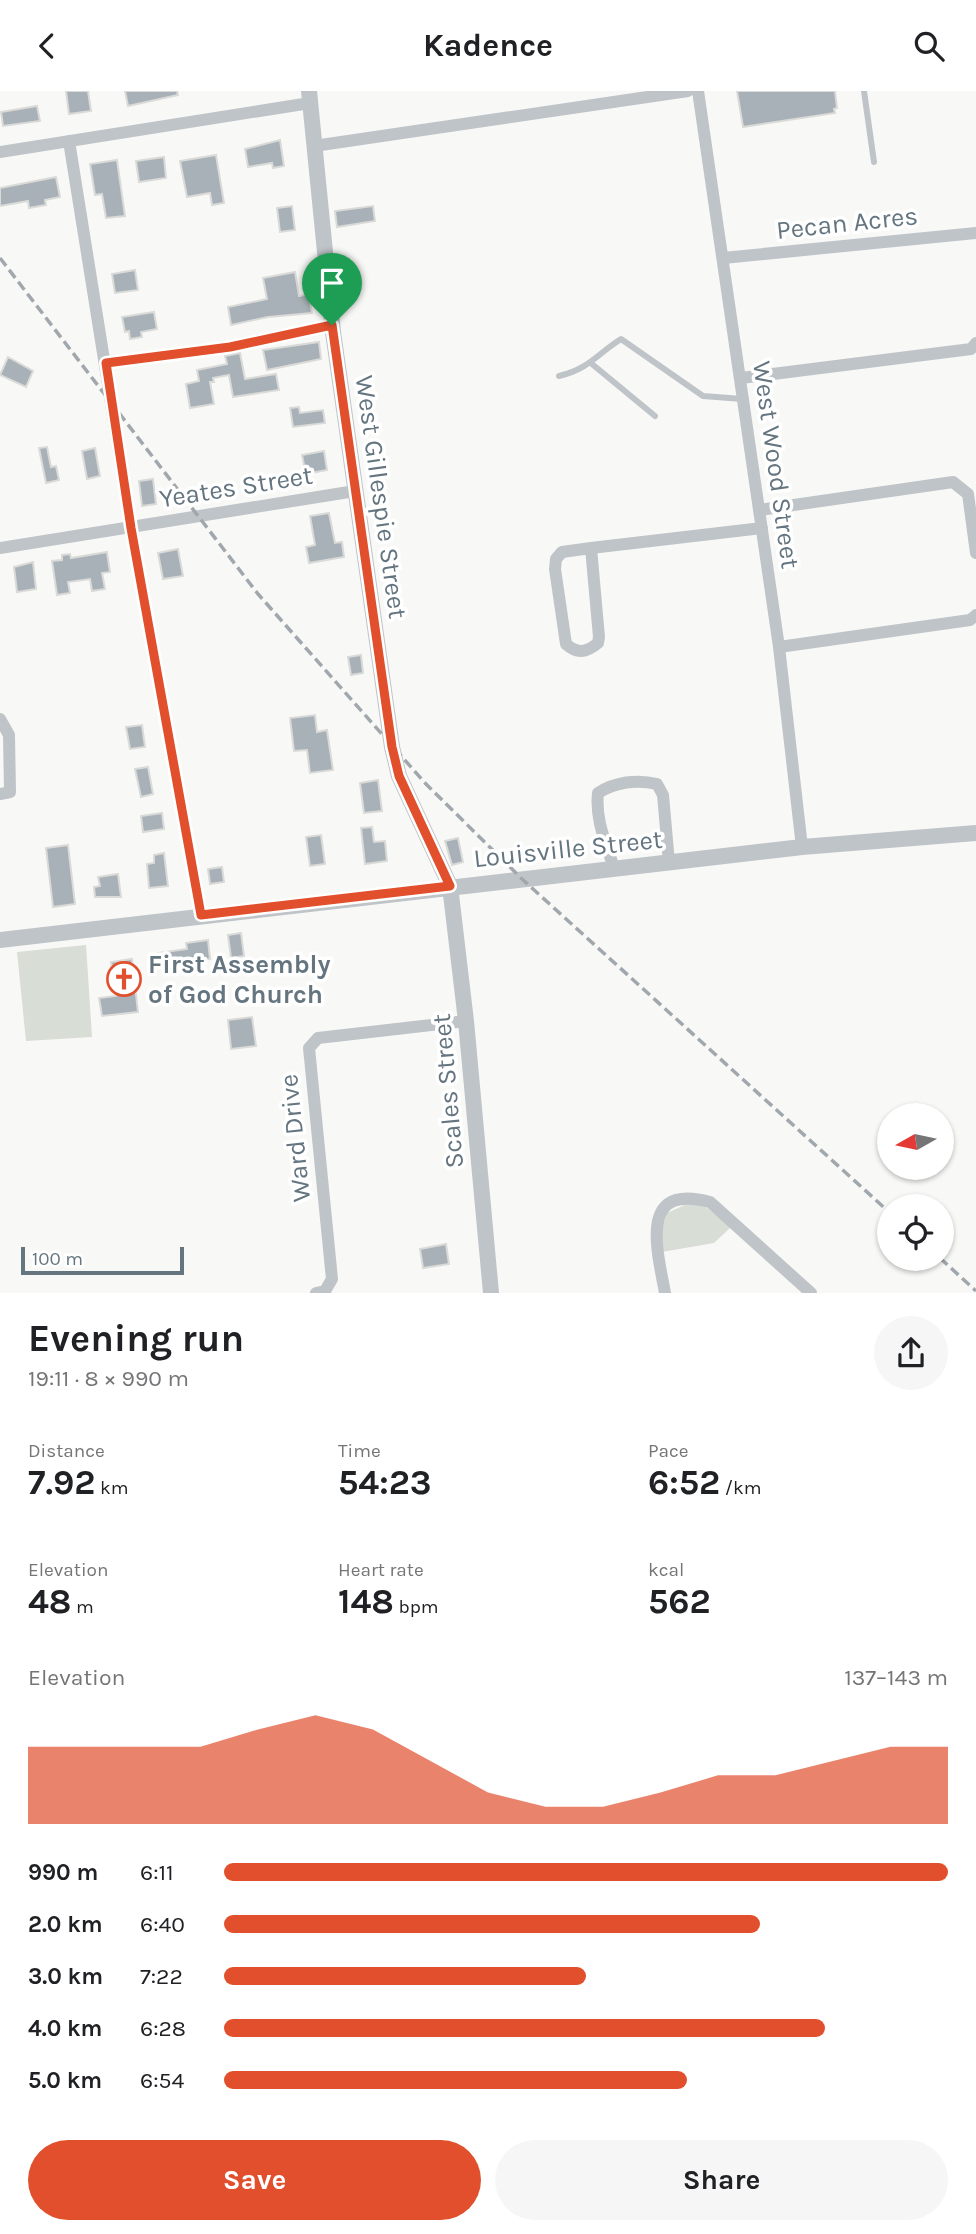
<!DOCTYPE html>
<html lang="en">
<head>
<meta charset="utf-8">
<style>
	:root { --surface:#fff; --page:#f6f6f6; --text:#202124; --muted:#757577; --accent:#e14f2d }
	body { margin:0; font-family:Karla,sans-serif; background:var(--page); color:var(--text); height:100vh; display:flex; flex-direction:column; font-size:26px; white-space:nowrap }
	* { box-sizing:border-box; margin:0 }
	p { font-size:23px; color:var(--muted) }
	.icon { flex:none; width:38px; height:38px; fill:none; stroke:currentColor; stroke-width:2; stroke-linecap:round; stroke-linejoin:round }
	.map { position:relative; height:1202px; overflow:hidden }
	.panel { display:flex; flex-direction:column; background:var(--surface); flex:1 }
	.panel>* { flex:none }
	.needle { width:46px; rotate:261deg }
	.controls { position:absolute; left:877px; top:1012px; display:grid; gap:14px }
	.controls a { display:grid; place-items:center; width:77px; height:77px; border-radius:50%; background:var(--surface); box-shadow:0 2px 5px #0004; font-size:35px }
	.scale { position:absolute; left:21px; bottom:18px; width:163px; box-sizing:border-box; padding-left:7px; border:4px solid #647580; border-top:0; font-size:19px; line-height:24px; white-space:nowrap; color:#647580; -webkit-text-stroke:5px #fff; paint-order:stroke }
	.pin { position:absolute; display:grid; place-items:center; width:60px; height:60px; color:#fff; margin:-72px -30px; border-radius:50% 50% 50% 0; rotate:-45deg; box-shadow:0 0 7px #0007 }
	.pin .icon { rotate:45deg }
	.round { display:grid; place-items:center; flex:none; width:74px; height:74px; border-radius:37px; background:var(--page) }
	.summary { display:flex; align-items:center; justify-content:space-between; height:119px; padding:0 28px }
	h1 { font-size:38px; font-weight:700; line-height:52px }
	.stats { display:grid; grid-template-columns:repeat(3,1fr); gap:10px; height:119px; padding:7px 28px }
	.stats div { display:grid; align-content:center }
	.stats b { font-size:35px; font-weight:700 }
	.stats small { font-size:19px; font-weight:400 }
	.stats p { font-size:19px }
	.chart { height:196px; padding:14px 28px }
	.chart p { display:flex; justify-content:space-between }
	.chart svg { width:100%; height:126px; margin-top:7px; fill:var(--accent); opacity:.7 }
	.action { display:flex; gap:14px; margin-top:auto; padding:14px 28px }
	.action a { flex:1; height:80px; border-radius:42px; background:var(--accent); color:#fff; font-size:28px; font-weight:700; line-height:80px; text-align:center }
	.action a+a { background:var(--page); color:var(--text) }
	ul { padding:0 28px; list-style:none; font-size:23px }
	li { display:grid; grid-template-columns:112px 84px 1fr; align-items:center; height:52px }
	li i { height:18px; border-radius:9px; background:var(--accent) }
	header { display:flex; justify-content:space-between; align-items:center; height:91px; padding:0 28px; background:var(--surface); font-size:32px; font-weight:700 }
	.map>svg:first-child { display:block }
	.green { fill:#d8ddd5 }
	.building { fill:#a8b1b7; stroke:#dadad8; stroke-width:2 }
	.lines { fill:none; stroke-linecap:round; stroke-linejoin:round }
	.service { stroke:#bfc4c8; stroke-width:6 }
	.minor { stroke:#bfc4c8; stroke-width:12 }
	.tertiary { stroke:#bfc4c8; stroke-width:16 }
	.rail { stroke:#a1a8ad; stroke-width:3.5; stroke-dasharray:10 5; stroke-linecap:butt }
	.route-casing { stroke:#fff; stroke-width:14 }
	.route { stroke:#e14f2d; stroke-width:9 }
	.labels { text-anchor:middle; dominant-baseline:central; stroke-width:7; stroke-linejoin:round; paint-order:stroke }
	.street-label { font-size:26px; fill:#647580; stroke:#fff }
	.poi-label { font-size:26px; font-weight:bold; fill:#647580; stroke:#fff; text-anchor:start }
</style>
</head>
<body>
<header><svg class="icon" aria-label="back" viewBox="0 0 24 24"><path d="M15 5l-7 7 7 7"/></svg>Kadence<svg class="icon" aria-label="search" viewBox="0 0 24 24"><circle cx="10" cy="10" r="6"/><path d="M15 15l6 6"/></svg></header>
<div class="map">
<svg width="976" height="1202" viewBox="0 0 976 1202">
	<rect width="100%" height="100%" fill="#f8f8f6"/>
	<path class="green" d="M86 854 92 946 26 950 17 861Z
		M687 1113 703 1114 731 1136 714 1152 662 1161 661 1140 667 1122Z"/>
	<path class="building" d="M66 0H88L91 20 69 23Z
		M125 0H177L178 4 128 15Z
		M737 0H835L837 17 834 18 835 22 743 36Z
		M37 15 40 30 3 35 1 21Z
		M280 49 284 75 273 77 272 72 248 76 245 58Z
		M216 64 224 112 212 114 210 102 187 106 180 70Z
		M164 66 166 87 139 91 136 70Z
		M117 69 125 125 106 127 102 103 95 104 90 73Z
		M56 86 60 106 45 109 46 114 29 117 28 110 0 115V97Z
		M292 115 295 139 280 141 277 117Z
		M373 115 375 130 337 136 335 120Z
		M135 179 138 199 115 202 112 183Z
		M295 181 299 205 309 203 312 222 268 226 231 234 228 216 267 208 263 187Z
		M154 221 157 238 141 241 142 246 130 248 129 240 125 241 122 226Z
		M319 251 321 268 267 279 263 259Z
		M240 262 245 288 276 283 279 299 233 306 229 284 213 287 214 291H210L214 313 190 317 186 293 199 290 197 279 227 273 225 265Z
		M8 266 33 280 26 296 0 284Z
		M299 316 300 322 323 319 325 332 293 336 290 317Z
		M47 356 51 376 56 375 59 389 46 392 39 357Z
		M95 357 100 385 87 388 82 360Z
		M324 360 327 379 306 383 302 364Z
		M153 388 156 413 142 415 139 390Z
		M329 422 335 452 342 451 344 466 309 472 306 456 315 454 310 425Z
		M178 458 183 485 163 488 158 462Z
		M107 461 110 481 102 482 105 498 92 500 90 488 68 491 70 502 57 504 52 470 62 469V464L70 463 71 467Z
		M33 471 36 498 17 501 14 476Z
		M361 564 363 582 351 584 348 566Z
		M315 624 317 641 327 639 333 679 310 682 307 659 294 660 290 627Z
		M142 634 145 656 130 658 126 636Z
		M148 676 153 703 141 706 135 678Z
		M378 689 382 720 364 722 360 692Z
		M162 722 164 738 143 741 141 725Z
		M372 736 374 751 385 750 387 770 365 773 361 737Z
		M321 744 325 773 310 775 306 746Z
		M458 747 463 771 452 774 445 750Z
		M68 754 75 813 53 816 46 757Z
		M164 762 168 795 149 797 147 773 154 772V764Z
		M222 776 224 791 210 793 208 778Z
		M118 783 121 806H95L94 796 100 795 98 786Z
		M241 842 244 865 231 867 228 844Z
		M208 849 210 868 160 875 158 862 187 858 186 852Z
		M132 868 138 921 102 925 99 907 116 905 111 871Z
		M252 926 256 955 231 958 228 929Z
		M446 1153 449 1173 423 1177 420 1158Z"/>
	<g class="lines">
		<path class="service" d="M864 0 874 71
			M106 272 230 256 331 234
			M592 273 655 325
			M559 285C589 278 597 263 621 248L703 305 742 308"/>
		<path class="minor" d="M698 0 779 556 802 756
			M69 50 131 437 201 824
			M314 55 688 0
			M0 61 310 12
			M723 167 976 142
			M741 287 971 258 976 252
			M759 419 953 391 968 403 976 462
			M0 457 355 400
			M591 457 599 546 598 552C586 562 577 563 566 553L555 478 556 468 562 461Z
			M591 457 762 437
			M779 556 970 529 976 524
			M0 628 9 644 10 701 0 703
			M614 777C606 752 595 729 598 702 615 691 637 688 657 693L663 704 669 772
			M316 1202 325 1200 332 1188 309 957 318 947 466 930
			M665 1202C657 1158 638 1092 710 1111L811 1202"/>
		<path class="tertiary" d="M309 0 333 241 392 656 399 685 450 795 466 930 491 1202
			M0 849 802 756 976 742"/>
		<path class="rail" d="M0 167 258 503 426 693 522 788 889 1121
			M940 1167 976 1200"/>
	</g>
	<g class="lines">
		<g class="route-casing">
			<path id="route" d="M332 234 392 656 399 685 450 795 201 824 131 437 106 272 230 256Z"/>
		</g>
		<use href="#route" class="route"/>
	</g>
	<defs>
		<g id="church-ring" transform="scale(1.75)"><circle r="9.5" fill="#fff" stroke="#e14f2d" stroke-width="1.5"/><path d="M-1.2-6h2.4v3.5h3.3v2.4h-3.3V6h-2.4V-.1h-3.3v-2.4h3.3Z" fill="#e14f2d"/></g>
	</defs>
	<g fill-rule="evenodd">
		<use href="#church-ring" x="124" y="888"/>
	</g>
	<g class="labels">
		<g class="street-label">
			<text transform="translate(847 132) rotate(-6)">Pecan Acres</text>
			<text transform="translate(776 374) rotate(82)">West Wood Street</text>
			<text transform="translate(236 396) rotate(-9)">Yeates Street</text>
			<text transform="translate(381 406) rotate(82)">West Gillespie Street</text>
			<text transform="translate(568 758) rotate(-6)">Louisville Street</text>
			<text transform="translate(448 1000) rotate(-95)">Scales Street</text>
			<text transform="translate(295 1047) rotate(-96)">Ward Drive</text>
		</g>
		<g class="poi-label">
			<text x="148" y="873">First Assembly<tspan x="148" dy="30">of God Church</tspan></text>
		</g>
	</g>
</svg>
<div class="controls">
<a><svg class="needle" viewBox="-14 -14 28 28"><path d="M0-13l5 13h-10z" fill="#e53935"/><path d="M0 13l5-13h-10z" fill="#757577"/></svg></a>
<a><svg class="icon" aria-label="locate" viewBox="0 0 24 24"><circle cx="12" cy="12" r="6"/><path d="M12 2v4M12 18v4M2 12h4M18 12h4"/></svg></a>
</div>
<div class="scale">100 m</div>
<div class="pin" style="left:332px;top:234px;background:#1e9e55"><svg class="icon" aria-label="arrive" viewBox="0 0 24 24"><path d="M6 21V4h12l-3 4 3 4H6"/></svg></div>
</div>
<section class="panel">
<div class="summary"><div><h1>Evening run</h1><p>19:11 · 8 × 990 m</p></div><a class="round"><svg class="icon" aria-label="share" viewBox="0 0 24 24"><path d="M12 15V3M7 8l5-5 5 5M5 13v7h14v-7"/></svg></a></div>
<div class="stats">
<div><p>Distance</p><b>7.92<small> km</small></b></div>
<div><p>Time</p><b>54:23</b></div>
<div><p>Pace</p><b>6:52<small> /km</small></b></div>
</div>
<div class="stats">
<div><p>Elevation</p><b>48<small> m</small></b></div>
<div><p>Heart rate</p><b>148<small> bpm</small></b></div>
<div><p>kcal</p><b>562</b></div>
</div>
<div class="chart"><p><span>Elevation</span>137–143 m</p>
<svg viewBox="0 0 160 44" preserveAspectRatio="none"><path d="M0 44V17L10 17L20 17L30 17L40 11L50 6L60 11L70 22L80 33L90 38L100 38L110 33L120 27L130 27L140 22L150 17L160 17V44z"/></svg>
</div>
<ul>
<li><b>990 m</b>6:11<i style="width:100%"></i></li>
<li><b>2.0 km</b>6:40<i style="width:74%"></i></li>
<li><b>3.0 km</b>7:22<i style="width:50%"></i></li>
<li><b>4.0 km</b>6:28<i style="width:83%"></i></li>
<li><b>5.0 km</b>6:54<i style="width:64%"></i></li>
</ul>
<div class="action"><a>Save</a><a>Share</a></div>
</section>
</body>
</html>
